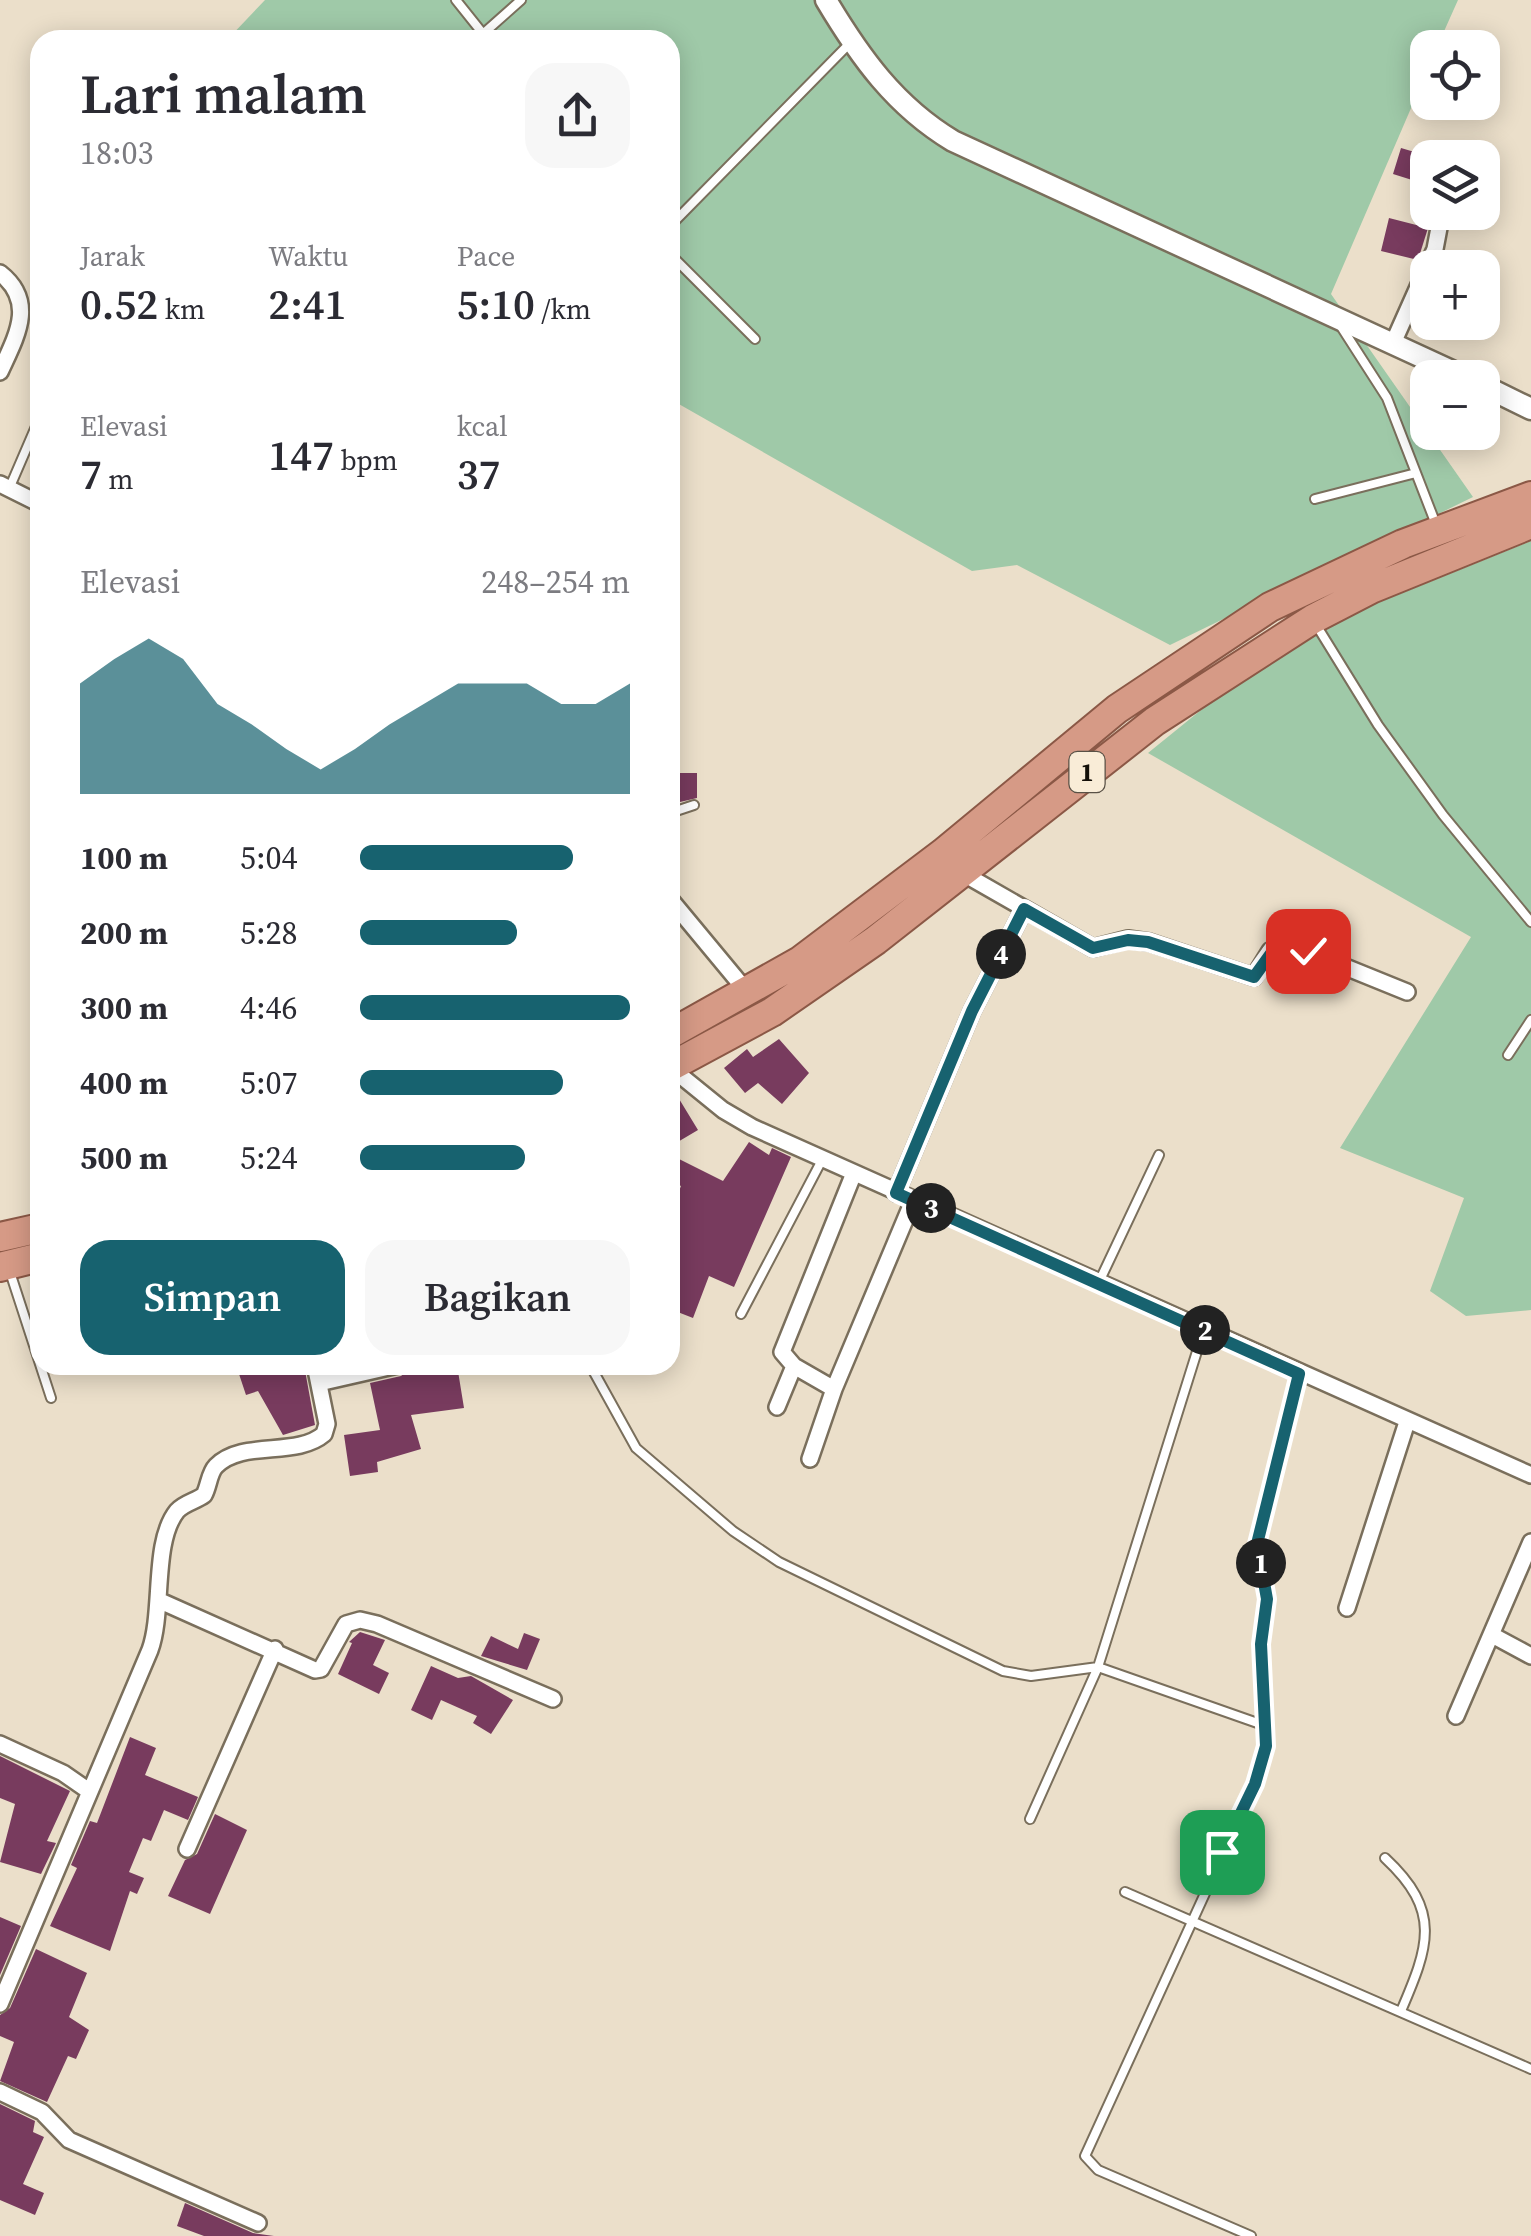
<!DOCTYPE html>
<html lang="id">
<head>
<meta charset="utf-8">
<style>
	:root { --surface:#fff; --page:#f7f7f7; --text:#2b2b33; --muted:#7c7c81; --accent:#17626f }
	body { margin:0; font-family:"Source Serif 4",serif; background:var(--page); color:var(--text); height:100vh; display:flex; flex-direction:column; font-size:38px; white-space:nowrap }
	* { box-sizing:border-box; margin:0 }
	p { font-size:32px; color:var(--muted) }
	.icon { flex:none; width:55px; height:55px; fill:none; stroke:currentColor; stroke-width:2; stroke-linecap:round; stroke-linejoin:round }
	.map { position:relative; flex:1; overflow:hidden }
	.details { position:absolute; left:30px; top:30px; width:650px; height:1345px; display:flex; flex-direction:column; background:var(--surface); border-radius:30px; box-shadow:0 5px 25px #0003 }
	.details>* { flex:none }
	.fabs { position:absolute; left:1410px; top:30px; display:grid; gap:20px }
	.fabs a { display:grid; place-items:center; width:90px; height:90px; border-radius:20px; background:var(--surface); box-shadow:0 5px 25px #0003; font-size:50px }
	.pin { position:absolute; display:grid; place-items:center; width:85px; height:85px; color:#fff; margin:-42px; border-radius:20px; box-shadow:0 5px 15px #0006 }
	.km { position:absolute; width:50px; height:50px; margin:-25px; border-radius:50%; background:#222; color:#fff; font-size:28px; line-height:50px; text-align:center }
	.round { display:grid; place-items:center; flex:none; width:105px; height:105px; border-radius:30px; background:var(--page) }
	.head { display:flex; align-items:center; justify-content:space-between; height:170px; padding:0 50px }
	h1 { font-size:55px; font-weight:600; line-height:75px }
	.metrics { display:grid; grid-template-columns:repeat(3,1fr); gap:15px; height:170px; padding:10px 50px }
	.metrics div { display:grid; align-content:center }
	.metrics b { font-size:42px; font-weight:600 }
	.metrics small { font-size:28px; font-weight:400 }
	.metrics p { font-size:28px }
	.chart { height:280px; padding:20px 50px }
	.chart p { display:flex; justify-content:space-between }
	.chart svg { width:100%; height:180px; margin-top:10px; fill:var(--accent); opacity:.7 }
	.cta { display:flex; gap:20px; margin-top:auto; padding:20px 50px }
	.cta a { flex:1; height:115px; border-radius:30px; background:var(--accent); color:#fff; font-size:40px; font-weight:600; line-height:115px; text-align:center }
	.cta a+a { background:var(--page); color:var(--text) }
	ul { padding:0 50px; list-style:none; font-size:32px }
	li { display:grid; grid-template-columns:160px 120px 1fr; align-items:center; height:75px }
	li i { height:25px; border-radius:12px; background:var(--accent) }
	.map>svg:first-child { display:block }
	.green { fill:#9fc9a8 }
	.building { fill:#783b5e }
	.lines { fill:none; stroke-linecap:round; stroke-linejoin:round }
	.service-casing { stroke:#7a6f5c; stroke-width:12 }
	.minor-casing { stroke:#7a6f5c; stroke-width:20 }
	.tertiary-casing { stroke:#7a6f5c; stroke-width:25 }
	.trunk-casing { stroke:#8b5846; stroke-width:32 }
	.service { stroke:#fff; stroke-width:8 }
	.minor { stroke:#fff; stroke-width:15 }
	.tertiary { stroke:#fff; stroke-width:20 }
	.trunk { stroke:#d69a86; stroke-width:28 }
	.route-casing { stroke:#fff; stroke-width:20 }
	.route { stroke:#17626f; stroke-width:12 }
	.labels { text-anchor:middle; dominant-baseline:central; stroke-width:10; stroke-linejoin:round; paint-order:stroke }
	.shield { fill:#f9ecd7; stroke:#595146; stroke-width:2.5 }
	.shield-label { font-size:25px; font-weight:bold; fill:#140f08 }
</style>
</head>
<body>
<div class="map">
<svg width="1531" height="2236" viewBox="0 0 1531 2236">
	<rect width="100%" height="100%" fill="#ebdfca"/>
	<path class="green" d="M265 0H1458L1437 47 1428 48 1427 71 1331 294 1473 497 1170 645 1017 565 972 571 670 399V40H227Z
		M1531 541V1310L1466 1316 1430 1291 1464 1198 1340 1148 1471 937 1148 753 1243 676 1340 618Z"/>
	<path class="building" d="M1401 148 1428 156V185L1393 174Z
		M1389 218 1428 228 1418 260 1381 251Z
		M680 773H697V798L680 802Z
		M779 1039 809 1073 782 1104 758 1083 745 1093 724 1068 747 1049 753 1057Z
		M670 1084 698 1130 676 1143 670 1132Z
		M749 1142 769 1155 772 1148 791 1157 734 1287 709 1276 693 1318 670 1309V1214L681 1186 670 1180V1172L677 1158 723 1181Z
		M236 1365H304L315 1425 283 1435 258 1391 246 1395Z
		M415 1365H457L464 1408 411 1415 421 1449 377 1462 378 1472 350 1476 344 1435 380 1430 370 1383 401 1376Z
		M360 1632 385 1640 373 1665 389 1673 379 1694 338 1674 352 1643 349 1642Z
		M524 1633 540 1639 527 1670 481 1656 491 1636 518 1649Z
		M431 1666 458 1678 471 1676 513 1700 491 1734 473 1723 477 1716 441 1700 432 1720 411 1710Z
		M130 1737 156 1748 145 1775 198 1797 188 1820 164 1810 151 1841 143 1838 129 1872 144 1878 137 1894 130 1891 110 1951 50 1926 77 1868 71 1865 90 1821 97 1823Z
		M0 1756 70 1791 47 1841 56 1843 41 1874 0 1862 15 1804 0 1798Z
		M215 1814 247 1830 210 1914 168 1896 185 1860 197 1854Z
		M0 1917 21 1926 0 1975Z
		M36 1949 87 1973 69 2017 89 2030 76 2059 68 2056 47 2102 0 2081 14 2042 0 2036V2015L10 2008Z
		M0 2104 35 2121 33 2132 44 2137 23 2184 44 2193 35 2215 0 2200Z
		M185 2203 253 2233 274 2236H204L177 2226Z"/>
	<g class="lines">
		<g class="service-casing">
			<path id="service" d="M456 0 488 40
				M476 40 521 0
				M670 226 851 42
				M670 254 755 339
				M1342 328 1387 398 1437 527
				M9 489 40 417
				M1315 499 1416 473
				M1315 623 1378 725 1443 815 1531 922
				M670 813 694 805
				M1508 1055 1531 1020
				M9 1269 51 1398
				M1099 1282 1159 1155
				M741 1314 823 1158
				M590 1365 636 1448 733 1531 779 1562 1003 1671 1031 1676 1098 1667 1204 1329
				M1030 1819 1098 1667 1266 1726
				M1385 1858C1442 1911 1429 1946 1401 2011
				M1125 1892 1531 2069
				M1251 2236 1098 2170 1085 2156 1255 1784 1266 1746 1261 1644 1267 1599 1257 1543 1299 1374"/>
		</g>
		<g class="minor-casing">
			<path id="minor" d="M0 273C37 302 16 337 0 372
				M1394 341 1435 249 1442 212
				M0 484 40 504
				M964 874 1093 948 1128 939 1149 942 1254 977 1270 951 1296 947 1407 992
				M670 899 748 993
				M670 1067 723 1110 752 1127 1531 1475
				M896 1193 972 1011 1024 909
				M319 1383 398 1365
				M834 1389 794 1366 782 1352 854 1173
				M777 1407 794 1366
				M810 1459 834 1389 913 1201
				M158 1600 315 1670 321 1669 346 1624 360 1620 377 1624 553 1699
				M1347 1608 1407 1422
				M1492 1635 1531 1656
				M1456 1716 1531 1542
				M0 1744 63 1773 89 1791
				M187 1849 275 1649
				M0 2004 150 1650C164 1612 152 1542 177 1511 184 1503 196 1501 204 1495 209 1486 209 1473 216 1466 243 1439 296 1458 324 1434L327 1424 315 1365
				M0 2092 42 2112 69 2140 258 2223"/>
		</g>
		<g class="tertiary-casing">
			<path id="tertiary" d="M826 0C860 57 895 106 953 141L1467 378
				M1482 385 1531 409"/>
		</g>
		<g class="trunk-casing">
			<path id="trunk" d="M670 1034 800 961 943 853 1117 709 1270 607 1403 544 1531 496
				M670 1067 772 1012 876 940 1155 721 1313 619 1371 589 1531 524
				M0 1237 40 1228
				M0 1267 40 1257"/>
		</g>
		<use href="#service" class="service"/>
		<use href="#minor" class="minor"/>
		<use href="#tertiary" class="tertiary"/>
		<use href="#trunk" class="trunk"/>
	</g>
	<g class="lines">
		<g class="route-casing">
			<path id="route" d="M1222 1852 1255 1784 1266 1746 1261 1644 1267 1599 1257 1544 1299 1374 896 1193 972 1011 1024 909 1093 948 1128 940 1148 942 1254 977 1275 948 1308 951"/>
		</g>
		<use href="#route" class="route"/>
	</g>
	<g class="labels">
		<rect class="shield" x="1069.5" y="752" width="35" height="40" rx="8"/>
		<g class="shield-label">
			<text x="1087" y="772">1</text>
		</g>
	</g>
</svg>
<div class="fabs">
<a><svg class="icon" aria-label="locate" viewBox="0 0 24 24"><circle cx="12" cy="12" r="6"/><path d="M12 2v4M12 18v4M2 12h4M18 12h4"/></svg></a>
<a><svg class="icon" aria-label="layers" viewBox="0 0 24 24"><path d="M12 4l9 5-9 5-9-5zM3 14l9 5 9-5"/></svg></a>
<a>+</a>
<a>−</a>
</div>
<div class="pin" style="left:1222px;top:1852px;background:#1e9e55"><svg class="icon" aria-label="arrive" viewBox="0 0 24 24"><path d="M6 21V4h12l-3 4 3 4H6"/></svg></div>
<div class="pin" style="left:1308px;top:951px;background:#d93025"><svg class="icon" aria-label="check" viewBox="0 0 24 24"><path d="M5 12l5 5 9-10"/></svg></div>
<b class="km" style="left:1261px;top:1563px">1</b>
<b class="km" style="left:1205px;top:1330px">2</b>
<b class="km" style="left:931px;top:1208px">3</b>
<b class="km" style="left:1001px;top:954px">4</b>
<section class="details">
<div class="head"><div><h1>Lari malam</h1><p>18:03</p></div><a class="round"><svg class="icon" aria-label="share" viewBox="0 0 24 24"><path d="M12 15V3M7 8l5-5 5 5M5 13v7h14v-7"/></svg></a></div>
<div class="metrics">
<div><p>Jarak</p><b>0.52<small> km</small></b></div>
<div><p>Waktu</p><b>2:41</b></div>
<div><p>Pace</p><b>5:10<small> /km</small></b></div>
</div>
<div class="metrics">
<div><p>Elevasi</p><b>7<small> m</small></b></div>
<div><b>147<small> bpm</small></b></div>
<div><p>kcal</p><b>37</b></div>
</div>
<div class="chart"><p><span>Elevasi</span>248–254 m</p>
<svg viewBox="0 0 160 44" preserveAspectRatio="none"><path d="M0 44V17L10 11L20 6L30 11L40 22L50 27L60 33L70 38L80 33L90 27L100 22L110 17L120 17L130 17L140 22L150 22L160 17V44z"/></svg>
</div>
<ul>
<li><b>100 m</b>5:04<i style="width:79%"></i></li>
<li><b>200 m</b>5:28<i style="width:58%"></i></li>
<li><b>300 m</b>4:46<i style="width:100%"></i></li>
<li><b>400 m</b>5:07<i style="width:75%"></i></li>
<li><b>500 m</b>5:24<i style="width:61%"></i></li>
</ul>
<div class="cta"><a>Simpan</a><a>Bagikan</a></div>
</section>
</div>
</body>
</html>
